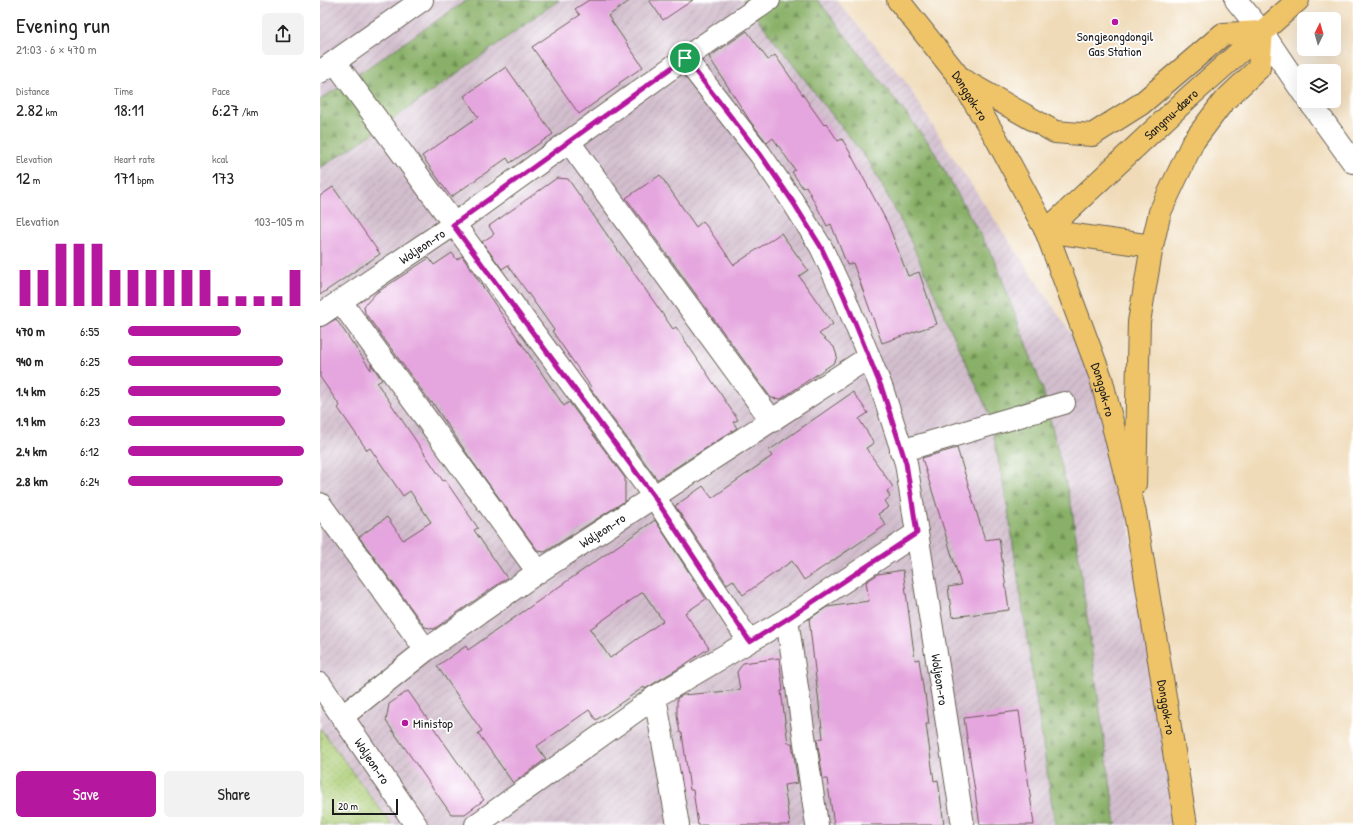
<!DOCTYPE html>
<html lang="en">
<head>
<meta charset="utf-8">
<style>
	:root { --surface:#fff; --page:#f2f2f2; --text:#222; --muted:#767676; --accent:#b5179e }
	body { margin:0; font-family:"Patrick Hand",sans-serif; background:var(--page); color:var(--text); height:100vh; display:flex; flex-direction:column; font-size:15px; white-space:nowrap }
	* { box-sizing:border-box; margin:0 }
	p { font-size:13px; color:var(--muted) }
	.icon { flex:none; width:22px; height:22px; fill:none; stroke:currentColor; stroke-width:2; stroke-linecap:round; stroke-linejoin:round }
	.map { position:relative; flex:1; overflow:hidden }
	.panel { display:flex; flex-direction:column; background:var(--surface); width:320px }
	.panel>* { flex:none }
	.needle { width:26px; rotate:5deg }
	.buttons { position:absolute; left:977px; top:12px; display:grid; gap:8px }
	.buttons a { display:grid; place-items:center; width:44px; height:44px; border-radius:6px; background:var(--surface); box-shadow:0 4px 16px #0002; font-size:20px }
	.scale { position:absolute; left:12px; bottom:10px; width:66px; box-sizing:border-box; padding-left:4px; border:2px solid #1c1c1c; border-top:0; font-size:11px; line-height:14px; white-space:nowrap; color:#1c1c1c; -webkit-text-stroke:3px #fff; paint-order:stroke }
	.pin { position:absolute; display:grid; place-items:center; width:34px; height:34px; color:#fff; margin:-17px; border:2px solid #fff; border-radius:50%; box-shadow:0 1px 4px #0007 }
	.round { display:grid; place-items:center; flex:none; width:42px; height:42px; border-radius:6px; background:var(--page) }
	.summary { display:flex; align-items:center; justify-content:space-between; height:68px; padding:0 16px }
	h1 { font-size:22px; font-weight:600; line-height:30px }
	.figures { display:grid; grid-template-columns:repeat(3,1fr); gap:6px; height:68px; padding:4px 16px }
	.figures div { display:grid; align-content:center }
	.figures b { font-size:17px; font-weight:600 }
	.figures small { font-size:11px; font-weight:400 }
	.figures p { font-size:11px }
	.chart { height:112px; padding:8px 16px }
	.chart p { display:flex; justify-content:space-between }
	.chart svg { width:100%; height:72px; margin-top:4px; stroke:var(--accent); stroke-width:6 }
	.action { display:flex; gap:8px; margin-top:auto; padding:8px 16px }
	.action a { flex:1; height:46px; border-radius:6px; background:var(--accent); color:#fff; font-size:16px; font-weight:600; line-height:46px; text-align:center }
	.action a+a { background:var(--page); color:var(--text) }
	ul { padding:0 16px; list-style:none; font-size:13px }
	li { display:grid; grid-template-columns:64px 48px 1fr; align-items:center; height:30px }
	li i { height:10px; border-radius:5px; background:var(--accent) }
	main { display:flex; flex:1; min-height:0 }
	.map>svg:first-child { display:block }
	.industrial { fill:url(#industrial-furrows) }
	.forest { fill:url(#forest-firs); stroke:#526642 }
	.park { fill:url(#park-dots); stroke:#647449 }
	.building { fill:#e5a5de; fill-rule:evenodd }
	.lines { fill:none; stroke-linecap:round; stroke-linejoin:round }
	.minor-casing { stroke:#665f53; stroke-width:24 }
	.major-casing { stroke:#665f53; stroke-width:24 }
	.minor { stroke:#fff; stroke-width:22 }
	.major { stroke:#efc469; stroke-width:22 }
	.route-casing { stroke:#fff; stroke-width:8 }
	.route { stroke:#b5179e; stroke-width:5 }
	.poi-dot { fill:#b5179e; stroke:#fff; stroke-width:1.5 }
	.labels { text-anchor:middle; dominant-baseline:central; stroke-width:3.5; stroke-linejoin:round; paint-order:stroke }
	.poi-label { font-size:13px; fill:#1c1c1c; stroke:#fff }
	.street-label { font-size:13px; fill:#1c1c1c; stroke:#fff }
</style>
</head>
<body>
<main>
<section class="panel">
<div class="summary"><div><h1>Evening run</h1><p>21:03 · 6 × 470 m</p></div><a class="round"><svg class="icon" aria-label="share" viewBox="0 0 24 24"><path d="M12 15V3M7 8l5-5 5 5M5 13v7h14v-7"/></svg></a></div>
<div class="figures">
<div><p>Distance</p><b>2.82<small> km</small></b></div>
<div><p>Time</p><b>18:11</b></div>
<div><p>Pace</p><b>6:27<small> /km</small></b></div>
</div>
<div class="figures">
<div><p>Elevation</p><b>12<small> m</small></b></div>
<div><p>Heart rate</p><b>171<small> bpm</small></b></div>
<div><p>kcal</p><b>173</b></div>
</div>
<div class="chart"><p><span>Elevation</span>103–105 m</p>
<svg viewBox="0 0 160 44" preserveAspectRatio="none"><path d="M5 44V22M15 44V22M25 44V6M35 44V6M45 44V6M55 44V22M65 44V22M75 44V22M85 44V22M95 44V22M105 44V22M115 44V38M125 44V38M135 44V38M145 44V38M155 44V22"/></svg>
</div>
<ul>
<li><b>470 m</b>6:55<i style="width:64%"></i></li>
<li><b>940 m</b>6:25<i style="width:88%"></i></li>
<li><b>1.4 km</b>6:25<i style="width:87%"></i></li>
<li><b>1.9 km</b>6:23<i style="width:89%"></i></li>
<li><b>2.4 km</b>6:12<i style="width:100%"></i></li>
<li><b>2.8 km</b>6:24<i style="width:88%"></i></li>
</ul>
<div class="action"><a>Save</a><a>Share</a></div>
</section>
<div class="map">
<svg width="1033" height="825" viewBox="0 0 1033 825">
	<defs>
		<pattern id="industrial-furrows" width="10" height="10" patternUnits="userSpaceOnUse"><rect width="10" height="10" fill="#d1bdcc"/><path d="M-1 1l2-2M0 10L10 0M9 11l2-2" fill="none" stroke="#b3a2af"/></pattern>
		<pattern id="forest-firs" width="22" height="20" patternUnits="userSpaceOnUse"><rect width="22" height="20" fill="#89b067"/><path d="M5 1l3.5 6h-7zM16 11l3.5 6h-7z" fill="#6f8e54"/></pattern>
		<pattern id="park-dots" width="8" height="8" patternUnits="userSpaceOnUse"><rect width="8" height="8" fill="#accd76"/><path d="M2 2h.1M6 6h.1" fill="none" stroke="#93af66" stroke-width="1.8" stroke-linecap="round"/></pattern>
	</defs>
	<rect width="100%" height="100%" fill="#fff"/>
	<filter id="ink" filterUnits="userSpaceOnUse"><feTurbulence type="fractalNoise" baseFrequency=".025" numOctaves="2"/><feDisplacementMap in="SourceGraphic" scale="8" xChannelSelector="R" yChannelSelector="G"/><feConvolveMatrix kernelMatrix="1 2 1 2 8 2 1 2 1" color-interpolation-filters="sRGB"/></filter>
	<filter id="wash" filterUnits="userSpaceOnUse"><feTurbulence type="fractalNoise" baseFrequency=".012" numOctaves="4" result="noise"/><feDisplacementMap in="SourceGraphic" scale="16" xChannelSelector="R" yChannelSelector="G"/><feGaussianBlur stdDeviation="0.9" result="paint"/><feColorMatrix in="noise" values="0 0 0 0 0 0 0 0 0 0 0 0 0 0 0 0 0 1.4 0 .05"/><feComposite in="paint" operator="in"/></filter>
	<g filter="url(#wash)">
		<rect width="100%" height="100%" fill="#f0dbb9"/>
		<path class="industrial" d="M0 0H516L583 78 632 156 781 378 866 825H0Z"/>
		<path class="forest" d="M147 0H239L51 135 0 168V100Z
			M423 0H498L611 146 676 263 723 390 752 509 796 825H735L687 504 669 413 585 229 551 165Z"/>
		<path class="park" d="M0 728 72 825H0Z"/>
		<g id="blocks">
			<path class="building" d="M269 0H311L288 16 323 67 299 83 300 85 259 114 212 47 260 15 255 9Z
				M329 0H373L343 20Z
				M427 31 448 60 455 55 504 125 506 123 518 141 522 139 528 149 568 224 588 276 599 272 617 324 562 343 533 263 527 265 511 224 507 226 486 186 483 188 472 172 475 170 453 138 447 143 430 121 389 57Z
				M186 67 233 134 190 163 187 158 131 197 102 156 158 117 144 96Z
				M340 175 376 227 383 221 414 265 461 233 488 270 479 276 513 324 499 334 514 347 517 356 515 362 461 399 451 398 306 198Z
				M237 178 248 179 353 329 356 327 418 420 413 422 417 428 338 479H337L270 388 271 387 232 331 234 330 188 265 182 269 162 242 174 234 169 226Z
				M13 187 60 254 0 295V196Z
				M132 253 137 260 142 256 244 406 249 402 305 478V501L225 552 218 551 152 461 112 402 111 403 45 313 44 306 56 293 109 258 114 265Z
				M16 319 51 370V364L62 380 57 383 123 481 125 480 158 528 154 530 187 578 114 629 105 627 39 537 67 517 83 540 111 522 90 491 83 496 50 448 47 450 18 408 20 406 0 377V327Z
				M533 392 548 413 539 419 554 443 546 448 573 487 567 491 570 497 565 501 569 507 558 514 566 525 484 580 472 561 423 595 413 580 407 584 355 506 383 486 392 498 452 456 448 451Z
				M637 448 665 540 679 538 689 610 632 617 628 587 641 585 602 458Z
				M335 520 386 599 365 613 389 648 364 665 325 689 324 687 276 720 269 710 217 746 226 759 193 783 158 733 162 731 117 666 146 646 148 650ZM323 592 343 621 290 658 270 629Z
				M583 570 595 660 599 659 604 694H605L609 724H606L614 781 618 780 624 825H514L507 779H503L497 739 503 738 489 619 507 607 549 601 546 582 558 574Z
				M459 658 463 691H461L468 743H472L478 783 464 785 470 825H378L373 790H370L362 733H360L357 716V698L363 695 420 690 417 672 423 663Z
				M88 691 164 800 145 814H131L66 721 69 704Z
				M699 711 714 825H660L644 718Z"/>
		</g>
	</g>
	<g filter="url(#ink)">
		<use href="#blocks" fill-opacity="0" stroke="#665f53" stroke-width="1"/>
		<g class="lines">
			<g class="minor-casing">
				<g id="minor">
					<path d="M916 0 942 32 984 94"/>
					<path d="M365 58 449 0"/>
					<path d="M15 62 333 495 429 641"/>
					<path d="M0 72 102 0"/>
					<path d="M989 101 1033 162"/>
					<path d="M249 142 452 421"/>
					<path d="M21 302 218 572"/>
					<path id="s1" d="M0 315 133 225 365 58 440 154 473 202 501 247 524 296 562 389 586 463 643 825"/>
					<path d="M581 451 744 403"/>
					<path d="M0 504 106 650"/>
					<path d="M467 619 497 825"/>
					<path id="s2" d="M0 684 96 825"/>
					<path d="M335 697 358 825"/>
					<path id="s3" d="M23 716 106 650 218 572 549 357"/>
					<path d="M156 825 335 697 467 619 597 533"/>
				</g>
			</g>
			<g class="major-casing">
				<g id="major">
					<path id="s4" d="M578 0 639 77 675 136 726 231 781 378 815 513 866 825"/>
					<path d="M641 79 735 132 772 135 821 104 903 34 942 32"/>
					<path id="s5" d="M726 231 869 97 978 0"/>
					<path d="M726 231 832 246"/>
					<path d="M815 484 819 322 832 246 840 212 873 142 903 102 939 68 942 32"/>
				</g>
			</g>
			<use href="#minor" class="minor"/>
			<use href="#major" class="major"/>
		</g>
	</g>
	<g class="lines" filter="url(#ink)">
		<g class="route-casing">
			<path id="route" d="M365 58 440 154 473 202 501 247 524 296 562 389 586 463 597 533 467 619 430 642 333 495 133 225Z"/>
		</g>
		<use href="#route" class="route"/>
	</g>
	<g class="poi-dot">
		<circle cx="795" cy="22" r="4"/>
		<circle cx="85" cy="723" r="4"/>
	</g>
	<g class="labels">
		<g class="poi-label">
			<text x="795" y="36">Songjeongdongil<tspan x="795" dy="15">Gas Station</tspan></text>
			<text x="93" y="723" text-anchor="start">Ministop</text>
		</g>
		<g class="street-label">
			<text stroke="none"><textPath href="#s4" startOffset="120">Donggok-ro</textPath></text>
			<text stroke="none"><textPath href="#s5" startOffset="171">Sangmu-daero</textPath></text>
			<text stroke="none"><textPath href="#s1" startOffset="123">Woljeon-ro</textPath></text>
			<text stroke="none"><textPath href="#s4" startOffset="444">Donggok-ro</textPath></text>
			<text stroke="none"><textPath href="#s3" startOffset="319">Woljeon-ro</textPath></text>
			<text stroke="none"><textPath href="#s1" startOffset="1131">Woljeon-ro</textPath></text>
			<text stroke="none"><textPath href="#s4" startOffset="768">Donggok-ro</textPath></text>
			<text stroke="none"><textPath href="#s2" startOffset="93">Woljeon-ro</textPath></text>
		</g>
	</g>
</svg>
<div class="buttons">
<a><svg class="needle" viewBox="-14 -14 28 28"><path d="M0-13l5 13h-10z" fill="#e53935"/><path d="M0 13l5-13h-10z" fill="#767676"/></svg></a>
<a><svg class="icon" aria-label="layers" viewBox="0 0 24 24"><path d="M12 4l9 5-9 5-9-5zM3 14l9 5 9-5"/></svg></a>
</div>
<div class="scale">20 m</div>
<div class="pin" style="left:365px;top:58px;background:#1e9e55"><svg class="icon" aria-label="arrive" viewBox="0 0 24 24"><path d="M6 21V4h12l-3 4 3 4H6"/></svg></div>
</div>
</main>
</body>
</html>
